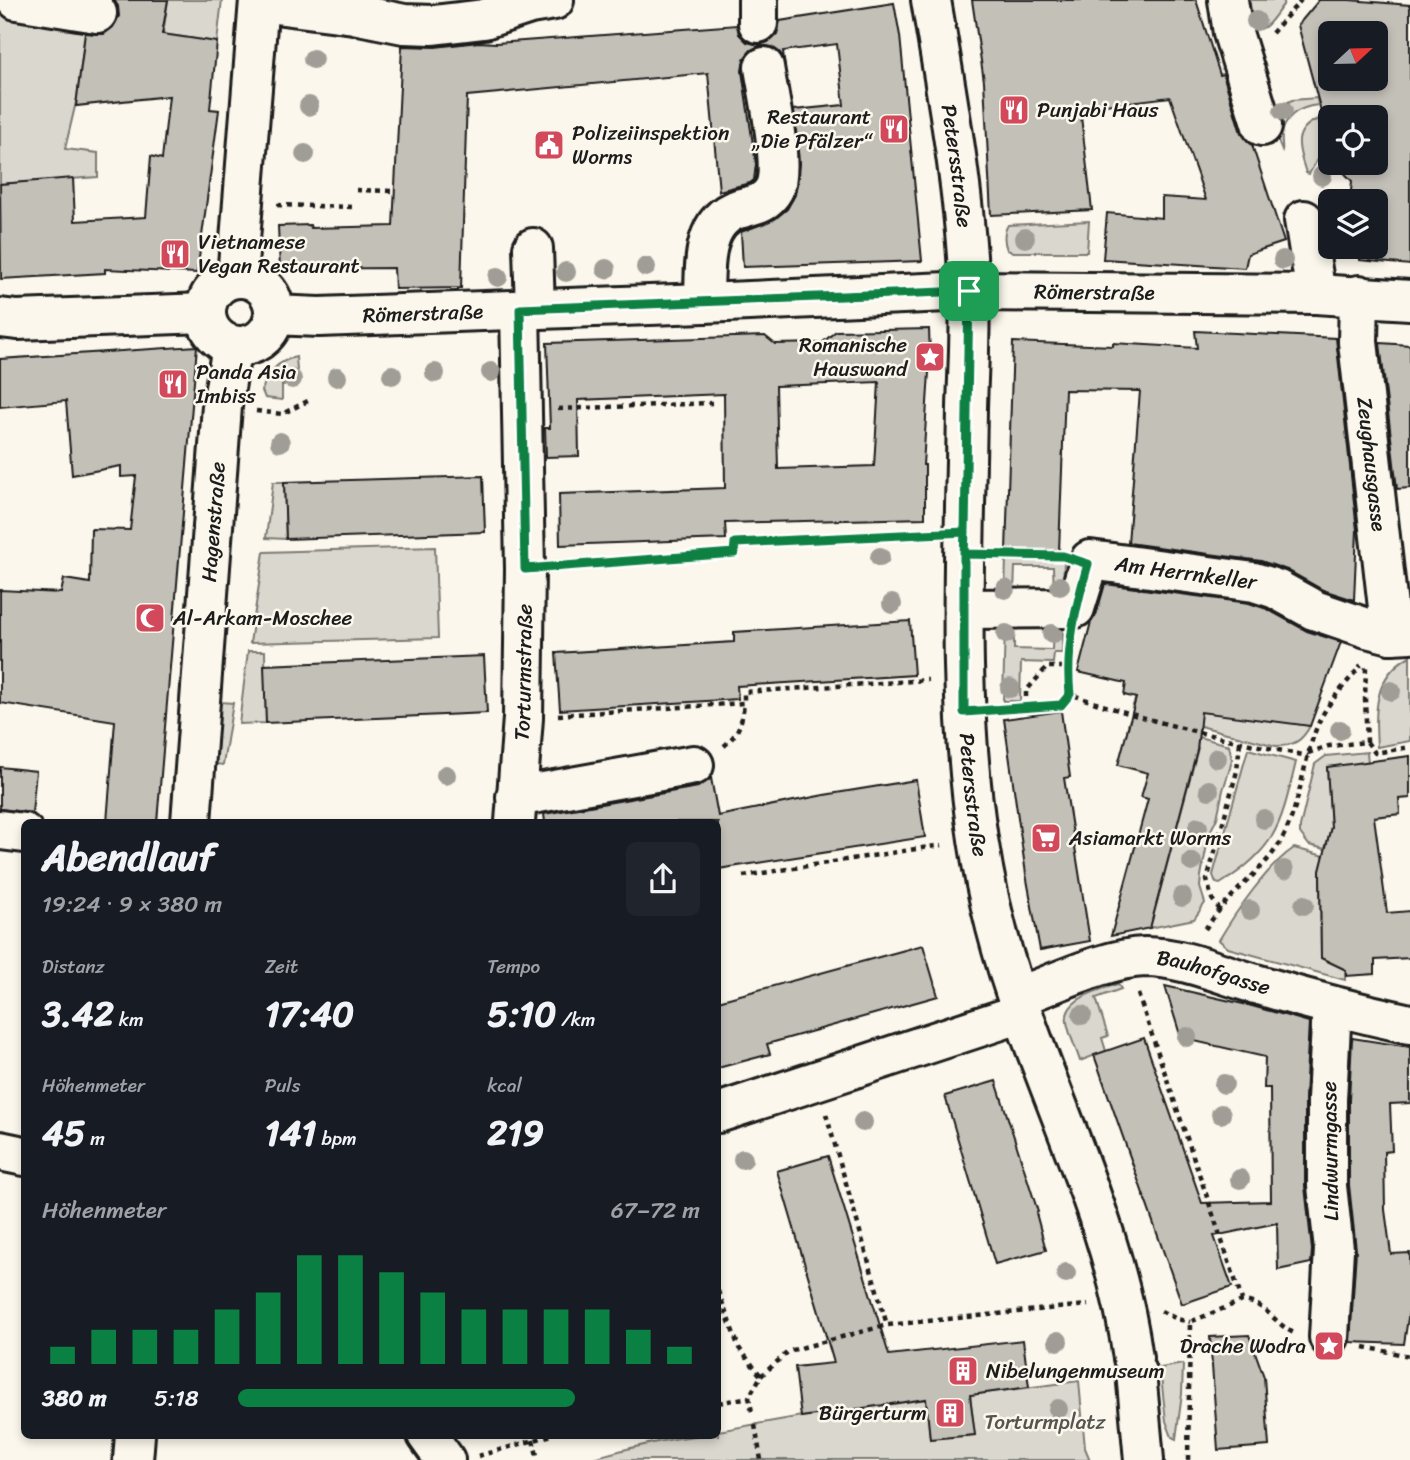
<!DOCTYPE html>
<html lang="de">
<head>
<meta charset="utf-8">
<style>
	:root { --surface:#171b24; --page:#20242c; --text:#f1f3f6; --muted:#9ea1a6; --accent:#0b8043 }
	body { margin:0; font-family:Sriracha,sans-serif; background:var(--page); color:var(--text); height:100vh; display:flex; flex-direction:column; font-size:26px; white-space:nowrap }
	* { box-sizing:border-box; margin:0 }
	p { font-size:23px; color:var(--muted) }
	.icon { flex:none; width:38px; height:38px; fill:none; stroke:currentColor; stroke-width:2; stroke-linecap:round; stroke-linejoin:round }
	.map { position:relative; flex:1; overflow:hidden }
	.details { position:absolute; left:21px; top:819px; width:700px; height:620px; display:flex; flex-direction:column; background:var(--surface); border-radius:10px; box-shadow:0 4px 10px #0003 }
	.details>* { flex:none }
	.needle { width:46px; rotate:68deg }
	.fabs { position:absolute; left:1318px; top:21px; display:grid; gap:14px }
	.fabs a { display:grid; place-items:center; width:70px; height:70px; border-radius:10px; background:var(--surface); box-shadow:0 4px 10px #0003; font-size:35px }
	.pin { position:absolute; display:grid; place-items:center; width:60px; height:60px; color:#fff; margin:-30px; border-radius:14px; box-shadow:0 4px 10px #0006 }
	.round { display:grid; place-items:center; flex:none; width:74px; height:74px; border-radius:10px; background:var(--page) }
	.overview { display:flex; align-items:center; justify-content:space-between; height:119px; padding:0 21px }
	h1 { font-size:38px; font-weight:800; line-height:52px }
	.figures { display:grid; grid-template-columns:repeat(3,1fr); gap:10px; height:119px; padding:7px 21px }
	.figures div { display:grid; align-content:center }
	.figures b { font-size:35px; font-weight:800 }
	.figures small { font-size:19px; font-weight:400 }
	.figures p { font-size:19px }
	.chart { height:196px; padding:14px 21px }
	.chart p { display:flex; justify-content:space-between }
	.chart svg { width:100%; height:126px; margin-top:7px; stroke:var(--accent); stroke-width:6 }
	ul { padding:0 21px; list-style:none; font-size:23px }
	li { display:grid; grid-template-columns:112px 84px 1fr; align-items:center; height:52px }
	li i { height:18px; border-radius:9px; background:var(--accent) }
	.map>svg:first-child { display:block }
	.green { fill:#dad7ce; stroke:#7b7a75; stroke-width:2 }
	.building { fill:#c3c0b8; stroke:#1c1c1c; stroke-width:2; fill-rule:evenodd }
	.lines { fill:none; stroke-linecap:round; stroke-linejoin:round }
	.minor-casing { stroke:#1c1c1c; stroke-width:44 }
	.path { stroke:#1c1c1c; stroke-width:4.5; stroke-dasharray:5 5; stroke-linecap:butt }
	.minor { stroke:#fbf7ec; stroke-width:38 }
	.tree { fill:#a09d97 }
	.route-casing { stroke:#fff; stroke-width:14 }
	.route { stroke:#0b8043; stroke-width:9 }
	.labels { text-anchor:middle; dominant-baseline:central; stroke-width:5; stroke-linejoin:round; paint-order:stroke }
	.poi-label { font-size:21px; fill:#1c1c1c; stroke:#fbf7ec; text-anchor:start }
	.street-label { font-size:21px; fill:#1c1c1c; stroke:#fbf7ec }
	.park-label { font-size:21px; fill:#555451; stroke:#fbf7ec }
</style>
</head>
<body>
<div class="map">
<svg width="1410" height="1460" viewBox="0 0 1410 1460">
	<rect width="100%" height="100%" fill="#fbf7ec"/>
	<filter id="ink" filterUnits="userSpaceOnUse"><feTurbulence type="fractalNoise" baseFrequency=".0143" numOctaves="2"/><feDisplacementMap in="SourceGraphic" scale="14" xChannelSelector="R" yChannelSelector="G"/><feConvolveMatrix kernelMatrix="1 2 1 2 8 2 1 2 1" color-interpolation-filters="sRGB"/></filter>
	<g filter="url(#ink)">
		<path class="green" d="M168 0H222L217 42 163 34Z
			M1247 0H1284L1283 5C1273 17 1264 38 1247 26Z
			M0 10 86 23 77 98 65 149 98 153V177L0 184Z
			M1317 98 1318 105C1300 107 1285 114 1282 135 1281 140 1283 147 1282 151L1271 123 1275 109 1292 100Z
			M1318 119 1323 136 1321 140 1323 150 1309 174 1306 173C1299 151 1290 131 1318 119Z
			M1089 221 1087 252H1013L1007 250C1004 242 1003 233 1008 225Z
			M296 357 298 384 282 385V400L265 398 262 391C267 373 277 361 296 357Z
			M273 482H284L286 539 266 538Z
			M435 547 438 638 250 643 264 552Z
			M1006 559 1064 560 1063 593 1054 592 1053 567H1015L1014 592 1005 591Z
			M1005 624 1014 625V649L1052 650 1053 625H1063L1062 653H1054L1053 663 1021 662 1020 701H1003Z
			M248 651H265L266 723 239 724Z
			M1410 656V741L1377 747C1375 711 1373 676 1410 656Z
			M1136 697 1310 726C1302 741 1294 746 1276 746L1132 708Z
			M220 702 233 703 223 765 215 764Z
			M1130 719 1229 745 1232 759 1230 768 1223 790 1217 818 1209 834 1201 876 1200 887 1205 903 1194 919 1150 928 1198 748 1127 729Z
			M1248 749 1296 762C1281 824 1277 849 1220 884L1216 883 1213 875Z
			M1367 752 1368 763 1327 767 1331 827 1325 849 1309 845 1300 833V827L1315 764 1326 756Z
			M1294 848 1324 856 1320 871 1321 957 1330 962H1345V980L1228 948 1219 940C1235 913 1268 865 1294 848Z
			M1118 984 1121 989 1096 998 1108 1036 1102 1038 1106 1051 1080 1061C1076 1048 1069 1035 1067 1022 1063 998 1102 989 1118 984Z
			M1183 1364 1182 1394 1176 1439 1172 1437 1166 1421 1160 1368Z
			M1079 1381 1085 1448 1090 1460H585C628 1449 673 1435 718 1435V1431L830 1411 926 1399 930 1439 937 1438V1430L966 1427 967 1436 974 1435 970 1395Z"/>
		<path class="building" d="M114 0H168L162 34 217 42 210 109 219 110 197 273 105 269V273L1 279 0 184 73 178 75 221 146 217 151 156 162 159 169 96 76 106 85 33 104 34 113 27 119 16 118 6Z
			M972 0H1196L1220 75 1223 74 1241 133 1252 145 1284 242 1248 254 1245 268 1103 259 1107 213 1162 218V197L1206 200 1170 97 1080 108 1092 210 991 215 984 81Z
			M1319 0H1349L1410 5V265L1360 260 1359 247H1376V201H1350L1352 181 1335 163H1376V117H1330V145L1298 25ZM1330 33H1376V79H1330Z
			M894 3 900 36 922 261 743 267 741 232 775 219 787 209 795 195 799 163 794 110 844 105 837 44 783 51 784 60 780 53 772 47 761 45 751 50 744 59 742 71 756 164 754 180 750 183 719 191 708 73 467 96 461 288 395 289 394 268 280 269 278 226 310 225 311 228 393 226 402 46 435 47 479 42 496 43 737 25 739 34 747 42 759 45 768 42 777 34 780 21Z
			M929 329 930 357 923 465H925V518L725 523 726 539 560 545 559 494 725 488 724 394 578 400 579 456 546 457 545 428H550L547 343 765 336 775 344 822 343 836 331ZM879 382 874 466 778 469 776 386Z
			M1195 331 1336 338 1357 530 1354 600 1323 590 1287 570 1261 561 1128 543 1140 391 1065 390 1059 551H1006L1013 342 1113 346V343L1197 348Z
			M1380 343 1410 345V488L1397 489Z
			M197 346 157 822H107L115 721 0 703V590L61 593 64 579 90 583 91 529 130 530 136 476 121 477V466L72 475 66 401 0 407V359Z
			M483 476 485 532 286 539 284 482Z
			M1105 584 1249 603 1267 609 1307 631 1341 642 1310 726 1201 712 1197 750 1150 928 1111 936 1148 799 1141 797 1148 773 1118 765 1136 698 1124 695 1126 683 1078 672 1091 622 1096 615Z
			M910 621 914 675 737 686 738 699 560 710 556 653 734 642V632Z
			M484 656 487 713 266 723 264 665Z
			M1061 711 1070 777 1064 778 1090 941 1040 950 1026 874 1004 719Z
			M1410 756V798L1399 799 1400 814 1374 817 1387 913 1410 911V958L1375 960V974L1346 976V970L1321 958 1320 871 1331 827 1327 767Z
			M0 767 36 771 32 813 0 809Z
			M711 778 718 816 824 795 916 780 925 837 718 869V822H545L544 814 698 787Z
			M923 945 938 996 767 1044 770 1054 718 1068V1001Z
			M1165 986 1252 1006 1309 1022 1305 1098V1186L1312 1250 1311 1263 1278 1270 1277 1223 1214 1236 1232 1287 1182 1304 1094 1055 1144 1038 1202 1203 1271 1201 1270 1088H1264L1265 1057 1181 1038Z
			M1352 1038 1410 1047V1103L1390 1104 1392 1151 1384 1152 1385 1210 1391 1254 1410 1253V1305L1404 1344 1350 1342 1356 1250 1349 1185V1100Z
			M996 1081 1038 1212 1036 1213 1046 1250 995 1264 945 1096Z
			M828 1156 889 1355 1023 1340 1029 1387 970 1395 975 1435 930 1439 926 1399 801 1417 795 1367 834 1363 777 1171Z
			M1249 1335 1264 1377 1269 1446 1218 1450 1210 1337Z"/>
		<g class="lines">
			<g class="minor-casing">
				<g id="minor">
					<path d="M17 0 97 13"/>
					<path d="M758 0V23"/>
					<path id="s1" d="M931 0C947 96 965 193 969 290 971 329 968 369 967 408 965 552 956 697 978 839 987 899 1002 957 1023 1014 1063 1128 1117 1238 1133 1358"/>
					<path d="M1228 0 1233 33 1262 126"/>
					<path d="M259 2 354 14 404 24 433 25 484 19 530 4 554 0"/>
					<path d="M1304 220 1316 294"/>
					<path d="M533 248 535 309"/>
					<circle cx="240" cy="312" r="34"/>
					<path d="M237 278 259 0"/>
					<path id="s2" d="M1359 295 1358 342 1391 634"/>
					<path d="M704 303C705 272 700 221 738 209 752 205 766 204 774 189 785 167 768 94 764 67"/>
					<path id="s3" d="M274 315 319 317 704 303 969 291 1316 294 1410 300"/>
					<path d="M0 318 17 320 205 313"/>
					<path id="s4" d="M965 609 1075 608 1090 560 1254 582 1276 589 1314 610 1367 628 1391 634 1410 633"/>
					<path d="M516 797 694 765"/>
					<path id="s5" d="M191 822 222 406 232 346"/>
					<path id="s6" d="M515 822 523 718 525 569 520 309"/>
					<path d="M0 830 24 833"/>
					<path id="s7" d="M1017 997C1054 984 1106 958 1145 957 1183 957 1223 975 1259 985 1309 1000 1359 1013 1410 1024"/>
					<path d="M718 1113 1022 1013"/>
					<path d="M0 1151 24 1156"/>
					<path d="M1329 1337 1334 1249 1327 1186V1099L1332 1007"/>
					<path d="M1136 1372 1144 1460"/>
					<path d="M427 1435 445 1460"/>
					<path d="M133 1460 135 1435"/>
				</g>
			</g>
			<path class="path" d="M1272 33 1301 0
				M356 190 395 191
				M277 205 356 207
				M558 409 712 403
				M256 411 282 414 308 401
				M1000 554 1054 555
				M559 566 734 553 735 543 929 534
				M1070 694 1068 672 1071 644
				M1026 707V691L1047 667H1068
				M1000 709 1061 705 1070 694C1148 722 1227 740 1308 756
				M558 715 744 703V692L928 680
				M1367 742 1375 753 1410 747
				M724 746C739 733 742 723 744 703
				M1308 753 1329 746 1367 742 1365 699 1366 666
				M743 876 942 845
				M1220 910 1212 899 1207 880 1237 771 1240 742
				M1205 929C1213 918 1222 906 1232 896 1251 876 1272 860 1284 835 1302 799 1303 758 1319 722 1327 703 1348 682 1361 665
				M1138 994 1242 1300
				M826 1114 887 1325
				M718 1291 739 1348 761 1376 749 1397 752 1412
				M1161 1311 1177 1319 1190 1322
				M1364 1347 1410 1356
				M761 1376 789 1351 887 1325 1088 1305
				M718 1403 749 1397
				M755 1425 761 1460
				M533 1440 538 1459
				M478 1456 552 1435
				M1188 1460 1190 1322 1242 1301C1266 1302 1274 1324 1294 1333"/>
			<use href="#minor" class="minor"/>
		</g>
		<g class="tree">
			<circle cx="1256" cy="21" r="10"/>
			<circle cx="313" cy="59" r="10"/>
			<circle cx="309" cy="106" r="10"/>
			<circle cx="1283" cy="111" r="10"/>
			<circle cx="305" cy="154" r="10"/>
			<circle cx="1322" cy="176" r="10"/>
			<circle cx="1025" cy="238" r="10"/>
			<circle cx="1283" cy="260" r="10"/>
			<circle cx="646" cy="267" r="10"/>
			<circle cx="606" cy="269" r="10"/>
			<circle cx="566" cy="272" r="10"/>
			<circle cx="498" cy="277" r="10"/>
			<circle cx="491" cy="372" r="10"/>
			<circle cx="435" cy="373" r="10"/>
			<circle cx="392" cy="375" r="10"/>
			<circle cx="337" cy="377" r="10"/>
			<circle cx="292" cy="379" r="10"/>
			<circle cx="280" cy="442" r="10"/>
			<circle cx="880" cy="557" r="10"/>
			<circle cx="1060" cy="586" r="10"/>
			<circle cx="1005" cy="589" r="10"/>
			<circle cx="892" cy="604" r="10"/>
			<circle cx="1006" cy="634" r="10"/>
			<circle cx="1052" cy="634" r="10"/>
			<circle cx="1010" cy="688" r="10"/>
			<circle cx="1391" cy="691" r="10"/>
			<circle cx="1340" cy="730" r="10"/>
			<circle cx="1217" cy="758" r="10"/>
			<circle cx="446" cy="775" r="10"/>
			<circle cx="1209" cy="790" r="10"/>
			<circle cx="1264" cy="819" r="10"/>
			<circle cx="1198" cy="827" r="10"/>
			<circle cx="1192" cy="862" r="10"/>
			<circle cx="1284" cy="870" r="10"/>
			<circle cx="1182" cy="897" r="10"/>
			<circle cx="1304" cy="905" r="10"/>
			<circle cx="1250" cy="910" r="10"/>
			<circle cx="1082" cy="1015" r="10"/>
			<circle cx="1187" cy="1037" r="10"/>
			<circle cx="1224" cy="1084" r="10"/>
			<circle cx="1221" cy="1114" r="10"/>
			<circle cx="863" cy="1122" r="10"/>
			<circle cx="743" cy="1159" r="10"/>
			<circle cx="1240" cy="1179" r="10"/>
			<circle cx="1066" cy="1273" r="10"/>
			<circle cx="1058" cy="1341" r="10"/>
			<circle cx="1058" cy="1409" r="10"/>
		</g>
	</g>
	<g class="lines" filter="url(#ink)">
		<g class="route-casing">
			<path id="route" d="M969 291 520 309 525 569 734 553 735 543 965 532 964 554V712L1061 705 1070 694C1065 650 1076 606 1088 564L1063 556 964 554 965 532 969 291"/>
		</g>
		<use href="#route" class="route"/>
	</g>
	<defs>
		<g id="restaurant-square" transform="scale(1.575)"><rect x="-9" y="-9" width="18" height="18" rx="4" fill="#d1495b" stroke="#fbf7ec"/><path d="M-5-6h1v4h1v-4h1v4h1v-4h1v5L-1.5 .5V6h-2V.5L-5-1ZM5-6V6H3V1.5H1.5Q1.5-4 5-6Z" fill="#fff"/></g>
		<g id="civic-square" transform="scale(1.575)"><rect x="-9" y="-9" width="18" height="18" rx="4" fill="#d1495b" stroke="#fbf7ec"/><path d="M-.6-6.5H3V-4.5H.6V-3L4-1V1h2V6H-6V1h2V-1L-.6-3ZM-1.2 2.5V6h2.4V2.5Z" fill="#fff"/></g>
		<g id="sight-square" transform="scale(1.575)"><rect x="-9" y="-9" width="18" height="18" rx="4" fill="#d1495b" stroke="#fbf7ec"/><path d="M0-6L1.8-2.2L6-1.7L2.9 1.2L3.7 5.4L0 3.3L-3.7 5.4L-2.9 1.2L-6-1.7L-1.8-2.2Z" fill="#fff"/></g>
		<g id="mosque-square" transform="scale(1.575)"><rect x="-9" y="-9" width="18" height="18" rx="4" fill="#d1495b" stroke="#fbf7ec"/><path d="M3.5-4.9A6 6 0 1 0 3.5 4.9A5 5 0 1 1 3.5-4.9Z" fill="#fff"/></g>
		<g id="supermarket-square" transform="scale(1.575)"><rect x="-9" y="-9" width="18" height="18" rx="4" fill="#d1495b" stroke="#fbf7ec"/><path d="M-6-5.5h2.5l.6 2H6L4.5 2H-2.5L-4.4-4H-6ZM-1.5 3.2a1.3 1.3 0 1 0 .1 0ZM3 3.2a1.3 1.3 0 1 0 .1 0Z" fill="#fff"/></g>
		<g id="building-square" transform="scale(1.575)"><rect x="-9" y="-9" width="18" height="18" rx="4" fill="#d1495b" stroke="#fbf7ec"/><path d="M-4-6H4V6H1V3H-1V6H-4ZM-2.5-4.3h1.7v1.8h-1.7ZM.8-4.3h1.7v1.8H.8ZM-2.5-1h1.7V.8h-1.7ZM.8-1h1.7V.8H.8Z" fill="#fff"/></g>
	</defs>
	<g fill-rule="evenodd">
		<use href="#restaurant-square" x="1014" y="110"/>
		<use href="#restaurant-square" x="894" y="129"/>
		<use href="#civic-square" x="549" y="145"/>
		<use href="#restaurant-square" x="175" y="254"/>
		<use href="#sight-square" x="930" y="357"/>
		<use href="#restaurant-square" x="173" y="384"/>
		<use href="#mosque-square" x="150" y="618"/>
		<use href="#supermarket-square" x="1046" y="838"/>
		<use href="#sight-square" x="1329" y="1346"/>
		<use href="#building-square" x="963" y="1371"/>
		<use href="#building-square" x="950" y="1413"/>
	</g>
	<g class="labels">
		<g class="poi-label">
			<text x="1037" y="110">Punjabi Haus</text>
			<text x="871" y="117" text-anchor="end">Restaurant<tspan x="871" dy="24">„Die Pfälzer“</tspan></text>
			<text x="572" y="133">Polizeiinspektion<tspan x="572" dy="24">Worms</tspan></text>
			<text x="198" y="242">Vietnamese<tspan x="198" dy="24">Vegan Restaurant</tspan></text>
			<text x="907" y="345" text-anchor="end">Romanische<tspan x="907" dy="24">Hauswand</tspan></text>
			<text x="196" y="372">Panda Asia<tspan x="196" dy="24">Imbiss</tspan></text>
			<text x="173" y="618">Al-Arkam-Moschee</text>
			<text x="1069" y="838">Asiamarkt Worms</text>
			<text x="1306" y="1346" text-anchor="end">Drache Wodra</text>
			<text x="986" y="1371">Nibelungenmuseum</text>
			<text x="927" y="1413" text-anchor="end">Bürgerturm</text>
		</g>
		<g class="street-label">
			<text stroke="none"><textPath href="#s1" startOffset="168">Petersstraße</textPath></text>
			<text stroke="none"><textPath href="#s3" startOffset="821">Römerstraße</textPath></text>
			<text stroke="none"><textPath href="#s3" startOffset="149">Römerstraße</textPath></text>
			<text stroke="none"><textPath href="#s2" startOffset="170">Zeughausgasse</textPath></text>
			<text stroke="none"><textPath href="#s5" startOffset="301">Hagenstraße</textPath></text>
			<text stroke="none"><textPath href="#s4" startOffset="257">Am Herrnkeller</textPath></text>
			<text stroke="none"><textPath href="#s6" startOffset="150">Torturmstraße</textPath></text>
			<text stroke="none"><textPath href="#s1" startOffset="798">Petersstraße</textPath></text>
			<text stroke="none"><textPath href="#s7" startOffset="205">Bauhofgasse</textPath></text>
			<text transform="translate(1330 1151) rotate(-91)">Lindwurmgasse</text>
		</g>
		<g class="park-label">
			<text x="1045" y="1422">Torturmplatz</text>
		</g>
	</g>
</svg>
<div class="fabs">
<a><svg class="needle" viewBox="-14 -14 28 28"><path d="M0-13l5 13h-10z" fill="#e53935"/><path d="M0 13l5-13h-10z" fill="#9ea1a6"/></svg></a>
<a><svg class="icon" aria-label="locate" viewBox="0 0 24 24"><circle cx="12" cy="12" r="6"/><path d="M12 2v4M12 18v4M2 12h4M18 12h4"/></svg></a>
<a><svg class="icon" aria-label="layers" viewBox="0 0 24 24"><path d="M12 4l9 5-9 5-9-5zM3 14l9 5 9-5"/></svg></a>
</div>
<div class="pin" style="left:969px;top:291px;background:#1e9e55"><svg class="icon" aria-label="arrive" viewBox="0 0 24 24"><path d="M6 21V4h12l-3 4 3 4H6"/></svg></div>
<section class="details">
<div class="overview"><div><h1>Abendlauf</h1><p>19:24 · 9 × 380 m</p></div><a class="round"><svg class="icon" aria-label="share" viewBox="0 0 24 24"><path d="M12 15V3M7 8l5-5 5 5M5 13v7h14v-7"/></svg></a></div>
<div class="figures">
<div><p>Distanz</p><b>3.42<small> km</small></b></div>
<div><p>Zeit</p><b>17:40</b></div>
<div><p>Tempo</p><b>5:10<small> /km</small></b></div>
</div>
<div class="figures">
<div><p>Höhenmeter</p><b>45<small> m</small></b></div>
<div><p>Puls</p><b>141<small> bpm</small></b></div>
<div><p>kcal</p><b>219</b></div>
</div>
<div class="chart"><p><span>Höhenmeter</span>67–72 m</p>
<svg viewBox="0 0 160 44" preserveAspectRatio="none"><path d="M5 44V38M15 44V32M25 44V32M35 44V32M45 44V25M55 44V19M65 44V6M75 44V6M85 44V12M95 44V19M105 44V25M115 44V25M125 44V25M135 44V25M145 44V32M155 44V38"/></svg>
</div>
<ul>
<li><b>380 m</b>5:18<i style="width:73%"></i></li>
</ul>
</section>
</div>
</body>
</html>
